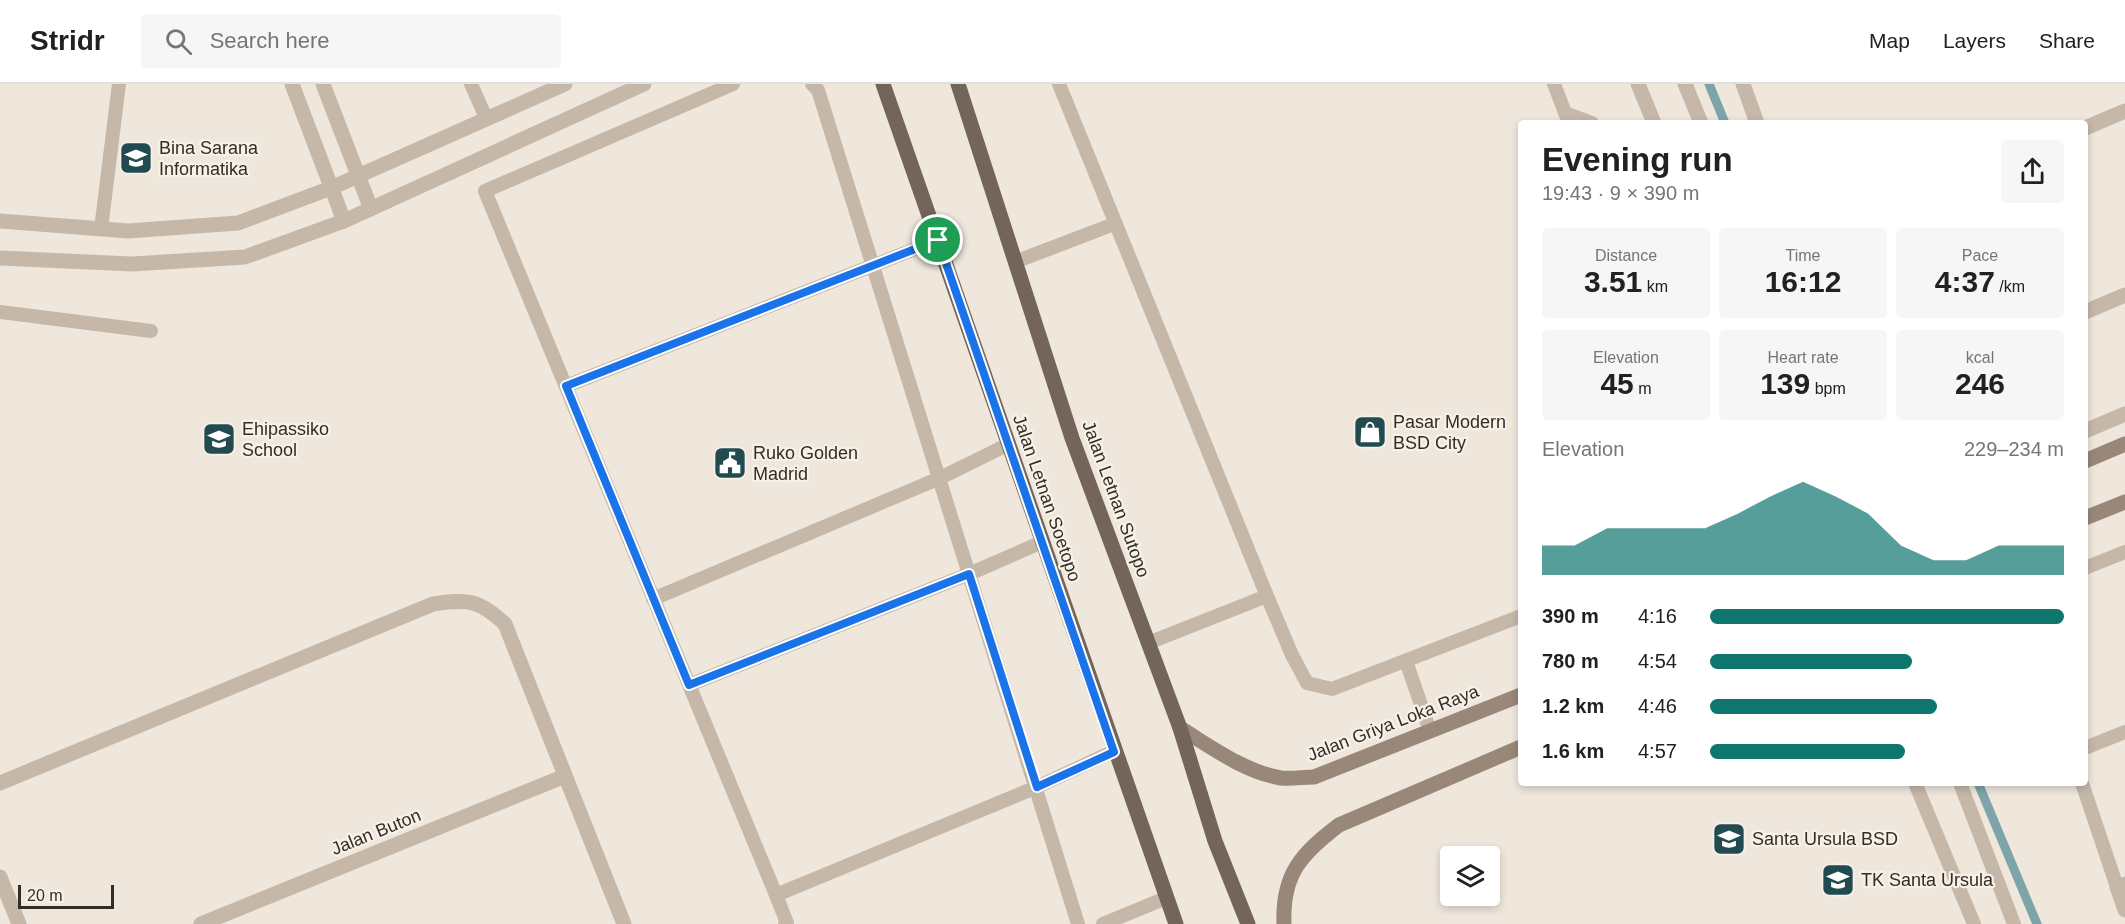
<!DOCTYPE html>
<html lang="en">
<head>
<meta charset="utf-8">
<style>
	:root { --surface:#fff; --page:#f6f6f6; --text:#202124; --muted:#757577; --line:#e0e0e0; --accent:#0f766e }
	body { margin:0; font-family:Arial,sans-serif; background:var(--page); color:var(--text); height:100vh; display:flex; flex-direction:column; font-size:22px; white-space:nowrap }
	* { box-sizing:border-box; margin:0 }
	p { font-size:20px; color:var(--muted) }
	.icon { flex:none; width:33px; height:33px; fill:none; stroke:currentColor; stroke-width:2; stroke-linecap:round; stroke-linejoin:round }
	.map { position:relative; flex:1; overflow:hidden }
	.side { position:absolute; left:1518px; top:36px; width:570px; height:666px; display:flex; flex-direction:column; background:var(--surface); border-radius:6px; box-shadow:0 3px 9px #0003 }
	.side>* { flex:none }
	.fabs { position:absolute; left:1440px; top:762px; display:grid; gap:12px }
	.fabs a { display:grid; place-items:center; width:60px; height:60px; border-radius:6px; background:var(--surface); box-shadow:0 3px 9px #0003; font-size:30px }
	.scale { position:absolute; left:18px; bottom:15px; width:96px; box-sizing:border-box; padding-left:6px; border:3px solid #342c28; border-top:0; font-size:16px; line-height:21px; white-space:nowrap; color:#342c28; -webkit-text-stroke:4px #f7f1e7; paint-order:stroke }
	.pin { position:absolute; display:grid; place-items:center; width:51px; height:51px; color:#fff; margin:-26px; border:3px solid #fff; border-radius:50%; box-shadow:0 2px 6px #0007 }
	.round { display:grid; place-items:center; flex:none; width:63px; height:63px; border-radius:6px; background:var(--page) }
	.headline { display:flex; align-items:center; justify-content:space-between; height:102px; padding:0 24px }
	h1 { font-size:33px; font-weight:700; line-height:45px }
	.metrics { display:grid; grid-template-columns:repeat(3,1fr); gap:9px; height:102px; padding:6px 24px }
	.metrics div { display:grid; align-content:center; border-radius:6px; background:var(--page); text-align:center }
	.metrics b { font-size:30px; font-weight:700 }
	.metrics small { font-size:16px; font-weight:400 }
	.metrics p { font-size:16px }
	.chart { height:168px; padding:12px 24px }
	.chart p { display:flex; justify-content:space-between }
	.chart svg { width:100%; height:108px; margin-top:6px; fill:var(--accent); opacity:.7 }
	ul { padding:0 24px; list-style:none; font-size:20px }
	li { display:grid; grid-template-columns:96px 72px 1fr; align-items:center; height:45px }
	li i { height:15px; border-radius:8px; background:var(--accent) }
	header { display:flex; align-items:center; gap:36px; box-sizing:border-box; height:84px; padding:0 30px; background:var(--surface); border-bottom:2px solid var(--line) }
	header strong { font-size:28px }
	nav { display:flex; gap:33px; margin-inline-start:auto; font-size:21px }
	.search { width:420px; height:54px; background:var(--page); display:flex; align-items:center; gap:15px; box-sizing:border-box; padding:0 21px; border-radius:6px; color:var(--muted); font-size:22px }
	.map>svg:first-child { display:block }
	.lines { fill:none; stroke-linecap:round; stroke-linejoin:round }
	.stream { stroke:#7da5a9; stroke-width:9 }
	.lane { stroke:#c6b8a9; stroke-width:14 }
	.street { stroke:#c6b8a9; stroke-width:15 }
	.secondary { stroke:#99887a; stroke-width:15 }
	.primary { stroke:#74655a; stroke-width:15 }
	.route-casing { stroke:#fff; stroke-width:12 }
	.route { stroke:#1a73e8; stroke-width:8 }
	.labels { text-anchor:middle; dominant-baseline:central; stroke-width:4.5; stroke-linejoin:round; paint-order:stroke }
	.poi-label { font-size:18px; fill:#342c28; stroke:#f7f1e7; text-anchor:start }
	.street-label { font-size:18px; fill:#342c28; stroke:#f7f1e7 }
</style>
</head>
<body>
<header>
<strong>Stridr</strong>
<div class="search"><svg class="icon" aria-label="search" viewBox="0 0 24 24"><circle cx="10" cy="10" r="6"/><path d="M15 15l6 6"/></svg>Search here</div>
<nav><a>Map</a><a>Layers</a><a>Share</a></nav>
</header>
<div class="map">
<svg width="2125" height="840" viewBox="0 0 2125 840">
	<rect width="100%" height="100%" fill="#efe7dc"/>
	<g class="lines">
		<path class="stream" d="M1709 0 1725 39
			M1978 699 2037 840"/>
		<path class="lane" d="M471 0 486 34
			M733 0 485 107 776 811 787 839 785 840
			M812 0 818 6 1078 840
			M1059 0 1267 512 1292 571 1307 599 1332 605 1521 532
			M1554 0 1569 39
			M1565 29 1592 39
			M101 145 119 0
			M1015 178 1114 140
			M0 228 151 247
			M566 302 938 156
			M2085 484 2125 468
			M653 515 940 394 1007 361
			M1148 559 1267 512
			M1406 577 1430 647
			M689 601 969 490 1042 458
			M2085 664 2125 648
			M1915 699 1974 840
			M1960 699 2014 840
			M2082 699 2117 803
			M776 811 1037 703 1114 667
			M1103 840 1166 814"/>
		<path class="street" d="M292 0 344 137
			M323 0 371 125
			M1638 0 1654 39
			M1685 0 1701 39
			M1743 0 1757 39
			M2085 44 2125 27
			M0 137 128 147 238 139 331 104 565 0
			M0 174 132 180 245 173 344 137 644 0
			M2085 228 2125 211
			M2085 347 2125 330
			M0 699 433 520C468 515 478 515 505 540L624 840
			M0 793 19 840
			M2125 800 2117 803 2125 826
			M201 840 565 692"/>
		<path class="secondary" d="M2085 377 2125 360
			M2085 434 2125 418
			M1180 644C1211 663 1245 688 1281 694 1291 695 1304 693 1314 693L1521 611
			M1284 840C1282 790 1301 770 1339 741L1521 663"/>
		<path class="primary" d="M883 0 1176 840
			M958 0 1072 354 1180 644 1215 757 1248 840"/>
	</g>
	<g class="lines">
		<g class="route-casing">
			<path id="route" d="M938 156 1114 668 1037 703 969 490 689 601 566 302Z"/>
		</g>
		<use href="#route" class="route"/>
	</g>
	<defs>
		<g id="university-square" transform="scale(1.725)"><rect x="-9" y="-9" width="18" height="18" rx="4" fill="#224b51" stroke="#f7f1e7"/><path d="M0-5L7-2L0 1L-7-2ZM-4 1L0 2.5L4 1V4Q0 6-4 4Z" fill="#fff"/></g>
		<g id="shop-square" transform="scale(1.725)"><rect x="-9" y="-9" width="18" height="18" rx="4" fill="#224b51" stroke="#f7f1e7"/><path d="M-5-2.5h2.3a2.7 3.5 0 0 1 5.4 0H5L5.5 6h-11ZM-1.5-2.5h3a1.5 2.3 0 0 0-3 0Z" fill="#fff"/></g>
		<g id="school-square" transform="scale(1.725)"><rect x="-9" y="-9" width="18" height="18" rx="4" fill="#224b51" stroke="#f7f1e7"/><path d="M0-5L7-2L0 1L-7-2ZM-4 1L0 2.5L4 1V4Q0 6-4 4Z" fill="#fff"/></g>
		<g id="civic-square" transform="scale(1.725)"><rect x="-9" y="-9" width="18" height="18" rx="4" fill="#224b51" stroke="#f7f1e7"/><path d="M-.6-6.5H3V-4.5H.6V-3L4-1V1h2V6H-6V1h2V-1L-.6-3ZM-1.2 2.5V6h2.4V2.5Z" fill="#fff"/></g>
	</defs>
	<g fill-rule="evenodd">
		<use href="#university-square" x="136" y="74"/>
		<use href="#shop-square" x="1370" y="348"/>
		<use href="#school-square" x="219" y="355"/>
		<use href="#civic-square" x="730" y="379"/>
		<use href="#school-square" x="1729" y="755"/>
		<use href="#school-square" x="1838" y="796"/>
	</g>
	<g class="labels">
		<g class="poi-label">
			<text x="159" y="64">Bina Sarana<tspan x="159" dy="21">Informatika</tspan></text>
			<text x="1393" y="338">Pasar Modern<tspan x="1393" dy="21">BSD City</tspan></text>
			<text x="242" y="345">Ehipassiko<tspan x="242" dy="21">School</tspan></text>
			<text x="753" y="369">Ruko Golden<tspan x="753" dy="21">Madrid</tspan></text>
			<text x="1752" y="755">Santa Ursula BSD</text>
			<text x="1861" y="796">TK Santa Ursula</text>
		</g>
		<g class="street-label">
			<text transform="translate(1047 414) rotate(71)">Jalan Letnan Soetopo</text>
			<text transform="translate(1116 415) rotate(70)">Jalan Letnan Sutopo</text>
			<text transform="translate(1393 639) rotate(-21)">Jalan Griya Loka Raya</text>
			<text transform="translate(376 748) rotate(-22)">Jalan Buton</text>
		</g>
	</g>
</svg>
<div class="fabs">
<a><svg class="icon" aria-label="layers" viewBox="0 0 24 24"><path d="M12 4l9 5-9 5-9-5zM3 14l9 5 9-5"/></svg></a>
</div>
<div class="scale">20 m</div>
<div class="pin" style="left:938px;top:156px;background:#1e9e55"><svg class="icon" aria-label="arrive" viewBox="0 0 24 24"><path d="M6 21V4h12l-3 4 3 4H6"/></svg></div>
<section class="side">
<div class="headline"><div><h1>Evening run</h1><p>19:43 · 9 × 390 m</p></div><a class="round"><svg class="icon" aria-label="share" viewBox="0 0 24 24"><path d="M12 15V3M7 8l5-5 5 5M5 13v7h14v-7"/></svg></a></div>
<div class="metrics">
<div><p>Distance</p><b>3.51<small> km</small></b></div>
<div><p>Time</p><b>16:12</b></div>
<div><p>Pace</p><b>4:37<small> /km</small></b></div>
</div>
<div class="metrics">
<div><p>Elevation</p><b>45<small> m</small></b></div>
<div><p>Heart rate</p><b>139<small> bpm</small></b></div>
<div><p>kcal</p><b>246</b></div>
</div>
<div class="chart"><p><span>Elevation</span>229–234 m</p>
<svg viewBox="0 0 160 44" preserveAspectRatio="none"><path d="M0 44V32L10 32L20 25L30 25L40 25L50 25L60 19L70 12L80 6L90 12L100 19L110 32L120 38L130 38L140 32L150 32L160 32V44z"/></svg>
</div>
<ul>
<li><b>390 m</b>4:16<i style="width:100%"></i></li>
<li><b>780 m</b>4:54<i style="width:57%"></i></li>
<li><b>1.2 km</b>4:46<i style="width:64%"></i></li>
<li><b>1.6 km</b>4:57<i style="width:55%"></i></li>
</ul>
</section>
</div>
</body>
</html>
